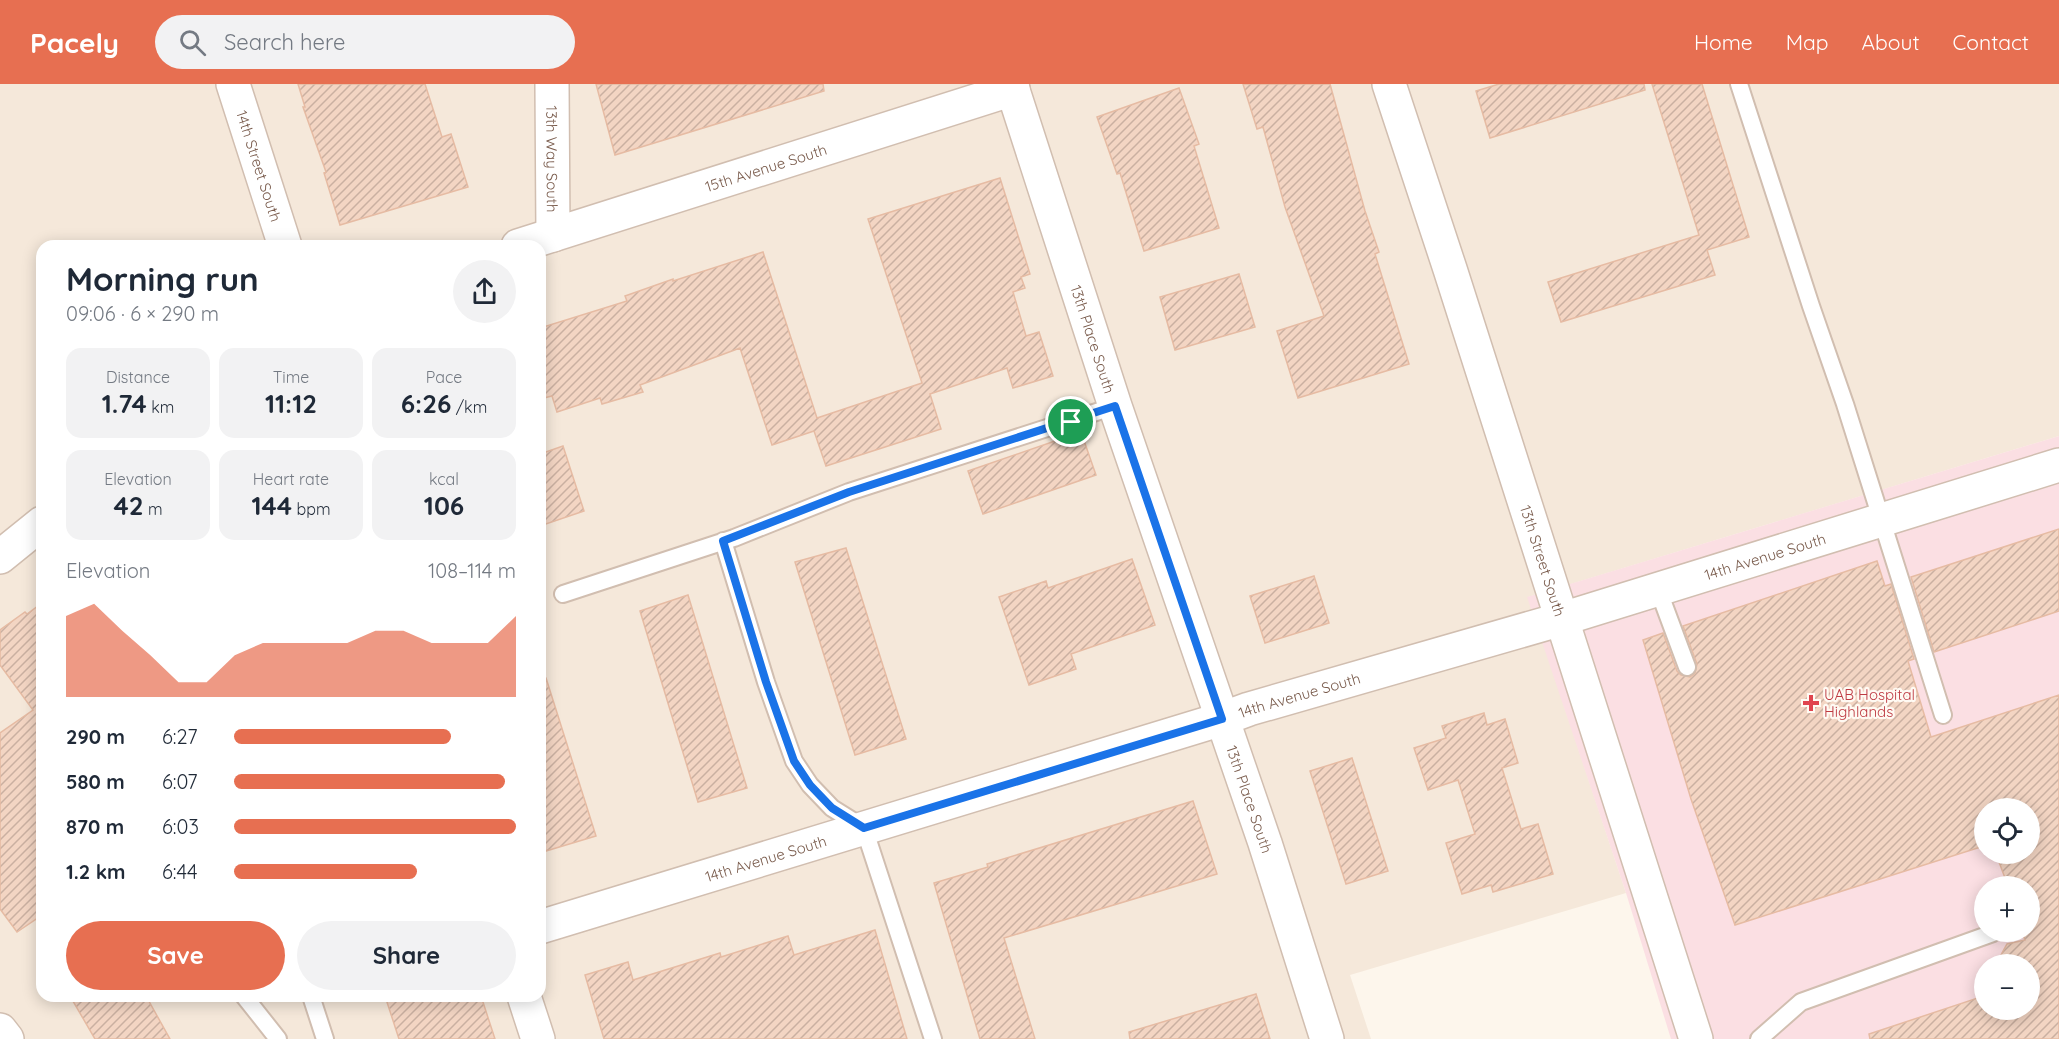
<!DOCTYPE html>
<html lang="en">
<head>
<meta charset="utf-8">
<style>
	:root { --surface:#fff; --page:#f2f2f3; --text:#1f2937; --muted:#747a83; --accent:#e76f51 }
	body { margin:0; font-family:Quicksand,sans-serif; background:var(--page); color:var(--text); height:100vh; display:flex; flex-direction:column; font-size:22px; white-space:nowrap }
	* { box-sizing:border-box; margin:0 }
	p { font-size:20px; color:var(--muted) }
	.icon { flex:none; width:33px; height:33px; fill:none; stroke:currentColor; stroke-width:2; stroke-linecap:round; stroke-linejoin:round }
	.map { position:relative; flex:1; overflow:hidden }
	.panel { position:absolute; left:36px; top:156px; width:510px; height:762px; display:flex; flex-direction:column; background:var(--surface); border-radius:18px; box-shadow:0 3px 15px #0003 }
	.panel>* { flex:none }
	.fabs { position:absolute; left:1974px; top:714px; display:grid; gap:12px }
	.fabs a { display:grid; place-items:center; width:66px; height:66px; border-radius:50%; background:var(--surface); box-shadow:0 3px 15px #0003; font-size:30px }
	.pin { position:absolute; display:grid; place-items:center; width:51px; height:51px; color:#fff; margin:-26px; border:3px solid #fff; border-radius:50%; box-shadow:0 2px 6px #0007 }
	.round { display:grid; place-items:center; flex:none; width:63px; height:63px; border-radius:32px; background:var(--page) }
	.summary { display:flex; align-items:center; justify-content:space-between; height:102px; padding:0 30px }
	h1 { font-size:33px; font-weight:700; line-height:45px }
	.metrics { display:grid; grid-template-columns:repeat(3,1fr); gap:9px; height:102px; padding:6px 30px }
	.metrics div { display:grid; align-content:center; border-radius:15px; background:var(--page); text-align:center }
	.metrics b { font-size:26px; font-weight:700 }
	.metrics small { font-size:16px; font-weight:400 }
	.metrics p { font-size:16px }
	.chart { height:168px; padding:12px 30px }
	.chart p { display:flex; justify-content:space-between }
	.chart svg { width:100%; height:108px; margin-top:6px; fill:var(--accent); opacity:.7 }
	.cta { display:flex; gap:12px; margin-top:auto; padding:12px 30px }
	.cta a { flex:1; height:69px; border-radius:36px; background:var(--accent); color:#fff; font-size:24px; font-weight:700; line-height:69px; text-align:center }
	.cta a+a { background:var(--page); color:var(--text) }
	ul { padding:0 30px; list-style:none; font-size:20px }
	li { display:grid; grid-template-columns:96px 72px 1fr; align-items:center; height:45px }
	li i { height:15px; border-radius:8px; background:var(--accent) }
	header { display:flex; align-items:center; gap:36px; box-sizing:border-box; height:84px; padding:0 30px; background:var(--accent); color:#fff }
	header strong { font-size:28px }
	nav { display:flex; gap:33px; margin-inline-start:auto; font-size:21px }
	.search { width:420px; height:54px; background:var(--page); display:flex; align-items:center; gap:15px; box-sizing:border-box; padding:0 21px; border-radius:33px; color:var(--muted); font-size:22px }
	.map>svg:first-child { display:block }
	.residential { fill:#f5e8da; fill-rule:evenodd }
	.medical { fill:#fbdfe3; fill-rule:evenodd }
	.building { fill:url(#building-hatch); stroke:#e6bba3; stroke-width:1.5 }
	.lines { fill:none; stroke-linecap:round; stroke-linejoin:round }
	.service-casing { stroke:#d1beb0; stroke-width:20 }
	.minor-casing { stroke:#d1beb0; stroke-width:36 }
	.tertiary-casing { stroke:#d1beb0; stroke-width:36 }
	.service { stroke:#fff; stroke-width:16 }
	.minor { stroke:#fff; stroke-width:33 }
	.tertiary { stroke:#fff; stroke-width:33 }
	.route-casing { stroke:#fff; stroke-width:12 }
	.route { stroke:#1a73e8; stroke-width:8 }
	.health-dot { fill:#e0444e; stroke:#fffaf3; stroke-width:2 }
	.labels { text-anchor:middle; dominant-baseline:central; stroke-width:4.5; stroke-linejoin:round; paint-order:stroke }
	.street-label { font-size:15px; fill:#7a5c4d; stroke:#fffaf3 }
	.health-label { font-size:15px; fill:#be3a42; stroke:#fffaf3; text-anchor:start }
</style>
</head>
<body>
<header>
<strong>Pacely</strong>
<div class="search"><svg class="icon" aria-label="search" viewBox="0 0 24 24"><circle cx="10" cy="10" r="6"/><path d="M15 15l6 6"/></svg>Search here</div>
<nav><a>Home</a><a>Map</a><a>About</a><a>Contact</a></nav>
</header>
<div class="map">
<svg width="2059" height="955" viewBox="0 0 2059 955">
	<defs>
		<pattern id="building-hatch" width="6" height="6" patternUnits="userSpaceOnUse" patternTransform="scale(1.5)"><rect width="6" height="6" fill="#f3d5c3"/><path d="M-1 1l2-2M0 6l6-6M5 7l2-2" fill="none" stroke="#cab0a1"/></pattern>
	</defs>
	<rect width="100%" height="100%" fill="#fdf6ec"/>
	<path class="residential" d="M0 0H2059V352L1528 513 1626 809 1350 891 1371 955H0ZM42 162H540V912H42Z"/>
	<path class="medical" d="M2059 352V955H1671L1626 809 1527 513ZM1984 724H2030V770H1984ZM1984 802H2030V848H1984ZM1984 880H2030V926H1984Z"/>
	<path class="building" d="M298 0H425L442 53 451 50 468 103 340 141 324 89 326 88 303 23H305Z
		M596 0H823L824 7 615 71Z
		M1243 0H1330L1365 127 1379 168 1375 170 1409 280 1298 314 1277 247 1324 232 1285 123 1263 43 1257 45Z
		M1499 0H1644L1645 6 1490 54 1476 7Z
		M1652 0H1702L1749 153 1707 166 1715 191 1561 238 1548 198 1699 151Z
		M1179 4 1199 60 1194 62 1219 144 1144 167 1120 89 1117 90 1097 33Z
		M1000 94 1030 190 1021 193 1025 204 1013 208 1026 252 1039 248 1053 292 1013 304 1007 284 930 310 941 345 826 382 814 347 772 361 740 264 640 301 643 308 602 320 600 314 557 328 552 312 540 315V244L627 217 625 212 673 195V197L763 168 817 334 922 299 868 135Z
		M1239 190 1255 243 1175 266 1160 213Z
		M1081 348 1096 391 983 430 968 387Z
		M563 362 584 427 540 442V370Z
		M2059 445V527L1934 568 1911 493Z
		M846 464 906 655 855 671 795 478Z
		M1132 475 1155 541 1071 570 1076 585 1029 601 999 513 1046 497 1048 504Z
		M1877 477 1885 502 1891 500 1914 575 1908 577 1931 653 2059 611V955H1870L1869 950 1978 914 1984 902V926H2030V880H1996L2007 860 2025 856 2022 848H2030V802H2008L1996 770H2030V724H1984V762L1735 841 1691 715 1643 556 1663 549 1677 587 1681 591 1690 593 1695 589 1697 580 1683 542Z
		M1314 492 1329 539 1265 559 1250 512Z
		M688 511 747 704 698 718 640 527Z
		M42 519V831L17 848 0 825V649L33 626 0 581V546L25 528 27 530Z
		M546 594 596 752 546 767 540 748V595Z
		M1484 629 1487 641 1505 635 1518 679 1502 684 1521 745 1538 740 1553 790 1493 808 1491 801 1462 810 1446 759 1475 750 1458 696 1428 706 1414 664 1446 654 1442 642Z
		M1352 674 1388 787 1346 800 1310 687Z
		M1193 717 1217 790 1004 854 1035 955H980L934 799 988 783 987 780Z
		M875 846 907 955H604L585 891 628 878 633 896 720 869 721 873 788 852 794 871Z
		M1256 910 1270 955H1130L1129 948Z
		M70 912H146L170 955H95Z
		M385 912H481L495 955H399Z"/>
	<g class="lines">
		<g class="service-casing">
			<path id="service" d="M1739 0 1811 222 1845 320 1943 631
				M723 457 766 598 794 677 810 701 832 724 864 744 933 955
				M1658 505 1687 583
				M563 510 734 454 849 408 1115 322
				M244 912 278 955
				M311 912 325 955
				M1759 955 1801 918 1993 849"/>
		</g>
		<g class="minor-casing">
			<g id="minor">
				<path id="s1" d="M233 0 285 162"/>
				<path id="s2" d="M552 0 553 151"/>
				<path id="s3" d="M1011 0 1115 322 1265 759 1327 955"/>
				<path id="s4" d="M518 162 1013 5"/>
				<path d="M0 473 42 439"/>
				<path id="s5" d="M540 843 1222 635 1249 625 1562 535 2059 381"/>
				<path d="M524 912 538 955"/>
			</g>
		</g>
		<g class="tertiary-casing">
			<g id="tertiary">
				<path id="s6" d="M1389 0 1450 185 1696 955"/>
				<path d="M0 946 7 955"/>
			</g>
		</g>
		<use href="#service" class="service"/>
		<use href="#minor" class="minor"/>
		<use href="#tertiary" class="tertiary"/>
	</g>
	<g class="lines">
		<g class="route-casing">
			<path id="route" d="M1115 322 1222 635 864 744 832 724 810 701 794 677 766 598 723 457 849 408Z"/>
		</g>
		<use href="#route" class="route"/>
	</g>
	<path class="health-dot" d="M1808 610h6v6h6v6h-6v6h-6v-6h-6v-6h6z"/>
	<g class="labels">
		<g class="street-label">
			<text stroke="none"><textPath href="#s2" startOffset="75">13th Way South</textPath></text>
			<text stroke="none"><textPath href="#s1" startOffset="86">14th Street South</textPath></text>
			<text stroke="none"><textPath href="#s4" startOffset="260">15th Avenue South</textPath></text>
			<text stroke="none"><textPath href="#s3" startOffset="268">13th Place South</textPath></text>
			<text stroke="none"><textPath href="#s5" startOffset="1280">14th Avenue South</textPath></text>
			<text stroke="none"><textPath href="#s6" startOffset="501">13th Street South</textPath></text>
			<text stroke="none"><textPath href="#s5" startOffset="794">14th Avenue South</textPath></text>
			<text stroke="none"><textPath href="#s3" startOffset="754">13th Place South</textPath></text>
			<text stroke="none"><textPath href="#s5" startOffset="236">14th Avenue South</textPath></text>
		</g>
		<g class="health-label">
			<text x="1824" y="610">UAB Hospital<tspan x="1824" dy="17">Highlands</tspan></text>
		</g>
	</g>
</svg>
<div class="fabs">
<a><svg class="icon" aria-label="locate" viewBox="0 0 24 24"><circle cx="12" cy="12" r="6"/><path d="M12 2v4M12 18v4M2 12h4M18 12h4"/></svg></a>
<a>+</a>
<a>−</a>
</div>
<div class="pin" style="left:1071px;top:338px;background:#1e9e55"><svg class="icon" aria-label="arrive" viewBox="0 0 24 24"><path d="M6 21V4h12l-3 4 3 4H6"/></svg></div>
<section class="panel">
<div class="summary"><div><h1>Morning run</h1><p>09:06 · 6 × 290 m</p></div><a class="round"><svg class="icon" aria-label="share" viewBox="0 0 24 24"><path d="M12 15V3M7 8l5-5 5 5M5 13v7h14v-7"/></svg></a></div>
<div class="metrics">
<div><p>Distance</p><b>1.74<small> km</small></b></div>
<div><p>Time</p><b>11:12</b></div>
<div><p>Pace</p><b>6:26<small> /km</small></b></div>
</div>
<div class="metrics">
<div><p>Elevation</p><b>42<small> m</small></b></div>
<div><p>Heart rate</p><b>144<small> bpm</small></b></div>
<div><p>kcal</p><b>106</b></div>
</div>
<div class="chart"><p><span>Elevation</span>108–114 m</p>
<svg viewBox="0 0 160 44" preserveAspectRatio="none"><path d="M0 44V11L10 6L20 17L30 27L40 38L50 38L60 27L70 22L80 22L90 22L100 22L110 17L120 17L130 22L140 22L150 22L160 11V44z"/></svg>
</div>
<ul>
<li><b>290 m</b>6:27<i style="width:77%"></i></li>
<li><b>580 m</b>6:07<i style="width:96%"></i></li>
<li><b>870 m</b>6:03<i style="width:100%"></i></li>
<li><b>1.2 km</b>6:44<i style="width:65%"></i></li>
</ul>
<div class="cta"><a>Save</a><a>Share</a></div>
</section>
</div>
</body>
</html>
